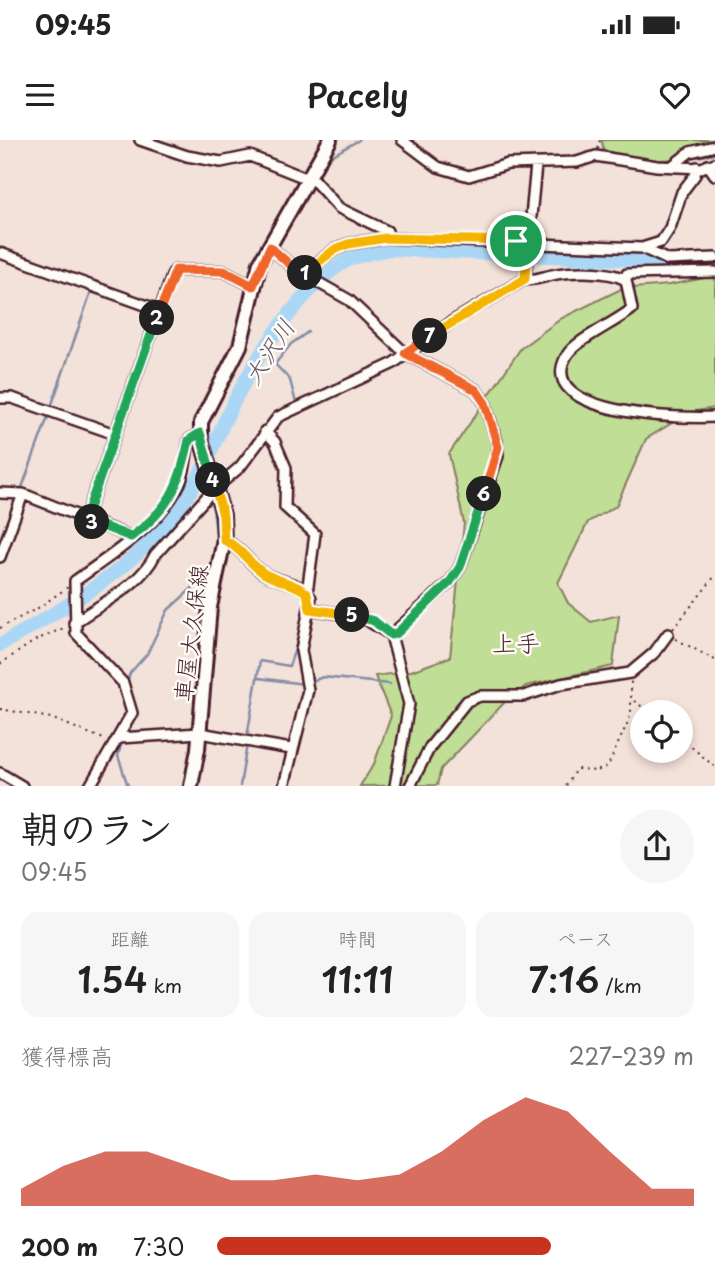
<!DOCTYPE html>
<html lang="ja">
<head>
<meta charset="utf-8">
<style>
	:root { --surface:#fff; --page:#f6f6f6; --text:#222; --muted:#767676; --accent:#c8321e }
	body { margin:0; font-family:"Playpen Sans","Klee One",sans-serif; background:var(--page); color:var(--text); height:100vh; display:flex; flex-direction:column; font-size:26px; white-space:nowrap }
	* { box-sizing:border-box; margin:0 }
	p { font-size:23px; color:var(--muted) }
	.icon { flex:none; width:38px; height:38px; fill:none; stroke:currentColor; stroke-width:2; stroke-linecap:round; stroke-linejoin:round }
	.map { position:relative; height:646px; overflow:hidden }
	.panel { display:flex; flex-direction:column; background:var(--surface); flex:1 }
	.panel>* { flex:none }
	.fabs { position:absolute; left:630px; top:560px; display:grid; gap:14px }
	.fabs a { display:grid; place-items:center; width:63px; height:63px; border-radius:50%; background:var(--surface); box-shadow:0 4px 10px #0003; font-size:35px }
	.pin { position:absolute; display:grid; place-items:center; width:60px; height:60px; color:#fff; margin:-30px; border:4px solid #fff; border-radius:50%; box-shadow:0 2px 7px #0007 }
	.km { position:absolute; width:35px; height:35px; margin:-18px; border-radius:50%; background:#222; color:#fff; font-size:19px; line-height:35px; text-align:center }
	.round { display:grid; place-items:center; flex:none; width:74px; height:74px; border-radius:37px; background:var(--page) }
	.summary { display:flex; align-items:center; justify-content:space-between; height:119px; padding:0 21px }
	h1 { font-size:38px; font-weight:600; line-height:52px }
	.stats { display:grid; grid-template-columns:repeat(3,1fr); gap:10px; height:119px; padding:7px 21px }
	.stats div { display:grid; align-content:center; border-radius:18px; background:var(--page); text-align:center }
	.stats b { font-size:35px; font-weight:600 }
	.stats small { font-size:19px; font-weight:400 }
	.stats p { font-size:19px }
	.chart { height:196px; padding:14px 21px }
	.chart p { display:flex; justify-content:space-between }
	.chart svg { width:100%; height:126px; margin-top:7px; fill:var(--accent); opacity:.7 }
	ul { padding:0 21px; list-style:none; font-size:23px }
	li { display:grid; grid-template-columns:112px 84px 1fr; align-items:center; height:52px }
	li i { height:18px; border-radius:9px; background:var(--accent) }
	.status { display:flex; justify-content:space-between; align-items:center; height:49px; padding:0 35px; background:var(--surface); direction:ltr }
	.status svg { height:19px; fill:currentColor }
	header { display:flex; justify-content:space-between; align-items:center; height:91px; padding:0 21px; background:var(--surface); font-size:32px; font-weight:600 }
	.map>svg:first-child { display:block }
	.green { fill:#c0de96; stroke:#857e60; stroke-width:2 }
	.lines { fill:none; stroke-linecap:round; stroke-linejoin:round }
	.stream { stroke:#848da5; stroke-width:2.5 }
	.river { stroke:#aad7f6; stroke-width:14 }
	.street-casing { stroke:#4a1f2b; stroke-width:14 }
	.secondary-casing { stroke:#4a1f2b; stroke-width:18 }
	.path { stroke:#4a1f2b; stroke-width:2; stroke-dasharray:2 5; stroke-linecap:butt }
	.street { stroke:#fdfcf7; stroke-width:9 }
	.secondary { stroke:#fdfcf7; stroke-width:12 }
	.split-1-casing { stroke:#fff; stroke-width:14 }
	.split-2-casing { stroke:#fff; stroke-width:14 }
	.split-3-casing { stroke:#fff; stroke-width:14 }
	.split-4-casing { stroke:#fff; stroke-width:14 }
	.split-5-casing { stroke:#fff; stroke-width:14 }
	.split-6-casing { stroke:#fff; stroke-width:14 }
	.split-7-casing { stroke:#fff; stroke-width:14 }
	.split-8-casing { stroke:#fff; stroke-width:14 }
	.split-1 { stroke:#f5b400; stroke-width:9 }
	.split-2 { stroke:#f0652b; stroke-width:9 }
	.split-3 { stroke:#22a559; stroke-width:9 }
	.split-4 { stroke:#22a559; stroke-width:9 }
	.split-5 { stroke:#f5b400; stroke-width:9 }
	.split-6 { stroke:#22a559; stroke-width:9 }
	.split-7 { stroke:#f0652b; stroke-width:9 }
	.split-8 { stroke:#f5b400; stroke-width:9 }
	.labels { text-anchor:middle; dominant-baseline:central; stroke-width:5; stroke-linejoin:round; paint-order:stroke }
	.street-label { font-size:23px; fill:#4a1f2b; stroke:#fdfcf7 }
	.water-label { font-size:24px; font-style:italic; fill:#675668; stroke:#fdfcf7 }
	.neighbourhood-label { font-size:24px; fill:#4a1f2b; stroke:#fdfcf7 }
</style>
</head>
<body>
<div class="status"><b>09:45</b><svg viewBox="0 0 49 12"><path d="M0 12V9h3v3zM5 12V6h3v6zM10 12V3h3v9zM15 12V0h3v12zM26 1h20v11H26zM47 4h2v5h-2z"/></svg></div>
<header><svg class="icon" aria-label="menu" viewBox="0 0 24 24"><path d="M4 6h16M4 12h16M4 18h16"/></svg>Pacely<svg class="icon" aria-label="heart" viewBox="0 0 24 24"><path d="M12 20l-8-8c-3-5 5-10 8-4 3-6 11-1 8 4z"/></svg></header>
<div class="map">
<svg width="715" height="646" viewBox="0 0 715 646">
	<rect width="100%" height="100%" fill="#f3e2d9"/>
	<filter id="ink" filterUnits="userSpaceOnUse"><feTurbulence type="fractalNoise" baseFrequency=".0143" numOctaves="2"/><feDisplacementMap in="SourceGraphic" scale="14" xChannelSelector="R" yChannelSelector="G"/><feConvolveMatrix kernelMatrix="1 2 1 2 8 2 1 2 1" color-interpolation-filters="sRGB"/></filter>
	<g filter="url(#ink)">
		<path class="green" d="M602 0H715V14C679 21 637 25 603 9Z
			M715 136V268L690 272 646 299 616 366 588 382 558 443 568 463 591 482 619 475 613 526 526 546 504 563 441 629 437 645 360 646 374 624 391 576 375 536 411 531 450 517 464 383 449 314 521 208 562 178 621 149 669 145Z"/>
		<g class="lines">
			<path class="stream" d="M326 19 359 0
				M277 108 294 73
				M296 263 290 240 275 224 291 204 308 192
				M51 267 91 152 154 173
				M20 353 49 274
				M259 538 304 544
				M310 542 323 537 390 544
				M133 563 128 539 130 533 147 514 168 470 207 435 213 422 216 395 213 367
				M125 596 134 576
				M247 597 260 521 289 526 299 498
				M122 602 118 616 128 646
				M240 646 247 604"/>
			<path class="river" d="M0 505C62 469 123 436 170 380 202 342 215 297 238 254 261 210 304 144 348 120 361 114 376 112 389 109L639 120 664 128 715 126"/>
			<g class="street-casing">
				<path id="street" d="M140 0 187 16 221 22 250 16 308 39
					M402 0 438 27 469 36 508 24 577 22 596 16 657 26 701 28 715 23
					M708 25 715 35
					M672 26 690 12 715 6
					M310 36 339 68 387 91
					M270 107 296 130 349 160 405 213 476 250 485 263 497 302 498 316 460 427 450 442 391 495
					M642 108 661 102 670 88 682 52 695 35 697 27
					M0 113 159 170
					M302 135 334 110 348 104 386 98 642 108 668 120 715 118
					M525 139 536 25
					M626 140 632 169C616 182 576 200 567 215 531 276 686 279 715 277
					M626 140 627 134 715 132
					M0 258H12L115 294
					M265 291 275 302 286 328 285 367 315 394 307 453
					M0 353 23 354 131 397
					M85 379 173 133 176 130 224 131 253 146
					M224 400C242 407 250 427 267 435 283 443 301 442 311 458L301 510 308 550 284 646
					M0 417 23 354
					M310 469 362 477 391 495 409 564 395 646
					M74 483C101 463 140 446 155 415L212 351 240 327 278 277 392 224 453 181 525 139C535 141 542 137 552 135 571 131 609 130 626 140
					M119 598 200 593 291 609
					M0 633 22 646
					M90 646 132 573 123 543 76 493 75 441C111 415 160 385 180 343 186 331 186 314 189 300L200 293
					M410 646 430 607 467 561 480 556H524L561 544 630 533 654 513 668 494"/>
			</g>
			<g class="secondary-casing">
				<path id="secondary" d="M191 646 198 609 210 467 224 400 223 375 201 299V282L240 206 260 123 330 0"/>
			</g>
			<path class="path" d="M598 9 600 0
				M0 488 38 468 68 447
				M673 489 715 436
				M676 499 715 520
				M0 524 36 500 66 487
				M634 561 650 572
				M0 569 51 578 106 600
				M681 598 715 627
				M566 646 576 629 597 631 608 626 631 575V541"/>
			<use href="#street" class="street"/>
			<use href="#secondary" class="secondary"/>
		</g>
	</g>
	<g class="lines" filter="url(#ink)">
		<g class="split-1-casing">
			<path id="split-1" d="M305 133 334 110 348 104 386 98 516 101"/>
		</g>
		<g class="split-2-casing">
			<path id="split-2" d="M157 178 176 130 224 131 253 146 270 107 296 130 305 133"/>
		</g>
		<g class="split-3-casing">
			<path id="split-3" d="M92 382 85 379 157 178"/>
		</g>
		<g class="split-4-casing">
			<path id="split-4" d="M92 382 131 397C170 368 179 347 189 300L200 293 213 340"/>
		</g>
		<g class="split-5-casing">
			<path id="split-5" d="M213 340 223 375 224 400C241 407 250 426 267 435 280 442 295 443 307 453L310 469 352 475"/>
		</g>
		<g class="split-6-casing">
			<path id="split-6" d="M352 475 374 481 391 495 397 493 450 442 460 427 484 354"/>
		</g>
		<g class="split-7-casing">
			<path id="split-7" d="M430 196 405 213 476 250 485 263 498 307 484 354"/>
		</g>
		<g class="split-8-casing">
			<path id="split-8" d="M430 196 525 139 527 101H516"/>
		</g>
		<use href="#split-1" class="split-1"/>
		<use href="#split-2" class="split-2"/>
		<use href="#split-3" class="split-3"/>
		<use href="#split-4" class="split-4"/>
		<use href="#split-5" class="split-5"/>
		<use href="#split-6" class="split-6"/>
		<use href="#split-7" class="split-7"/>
		<use href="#split-8" class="split-8"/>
	</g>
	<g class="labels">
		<g class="street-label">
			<text transform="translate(190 493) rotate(-83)">車屋大久保線</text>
		</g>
		<g class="water-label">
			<text transform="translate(268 211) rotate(-57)">大沢川</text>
		</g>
		<g class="neighbourhood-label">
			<text x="516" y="502">上手</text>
		</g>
	</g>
</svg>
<div class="fabs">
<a><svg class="icon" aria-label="locate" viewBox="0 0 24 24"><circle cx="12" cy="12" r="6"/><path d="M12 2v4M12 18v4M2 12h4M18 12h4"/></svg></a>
</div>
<div class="pin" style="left:516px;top:101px;background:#1e9e55"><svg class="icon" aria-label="arrive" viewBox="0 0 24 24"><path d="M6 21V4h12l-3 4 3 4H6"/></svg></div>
<b class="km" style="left:305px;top:133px">1</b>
<b class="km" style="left:157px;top:178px">2</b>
<b class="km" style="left:92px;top:382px">3</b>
<b class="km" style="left:213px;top:340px">4</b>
<b class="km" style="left:352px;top:475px">5</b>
<b class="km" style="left:484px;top:354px">6</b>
<b class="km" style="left:430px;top:196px">7</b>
</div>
<section class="panel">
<div class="summary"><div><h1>朝のラン</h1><p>09:45</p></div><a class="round"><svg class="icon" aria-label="share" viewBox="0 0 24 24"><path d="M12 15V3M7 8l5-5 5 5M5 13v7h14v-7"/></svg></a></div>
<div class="stats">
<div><p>距離</p><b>1.54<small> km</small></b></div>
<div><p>時間</p><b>11:11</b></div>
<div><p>ペース</p><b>7:16<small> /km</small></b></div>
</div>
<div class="chart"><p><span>獲得標高</span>227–239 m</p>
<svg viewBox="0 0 160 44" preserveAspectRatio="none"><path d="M0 44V38L10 30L20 25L30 25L40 30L50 35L60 35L70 33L80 35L90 33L100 25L110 14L120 6L130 11L140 25L150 38L160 38V44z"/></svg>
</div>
<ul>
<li><b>200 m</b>7:30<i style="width:70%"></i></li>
</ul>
</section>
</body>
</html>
